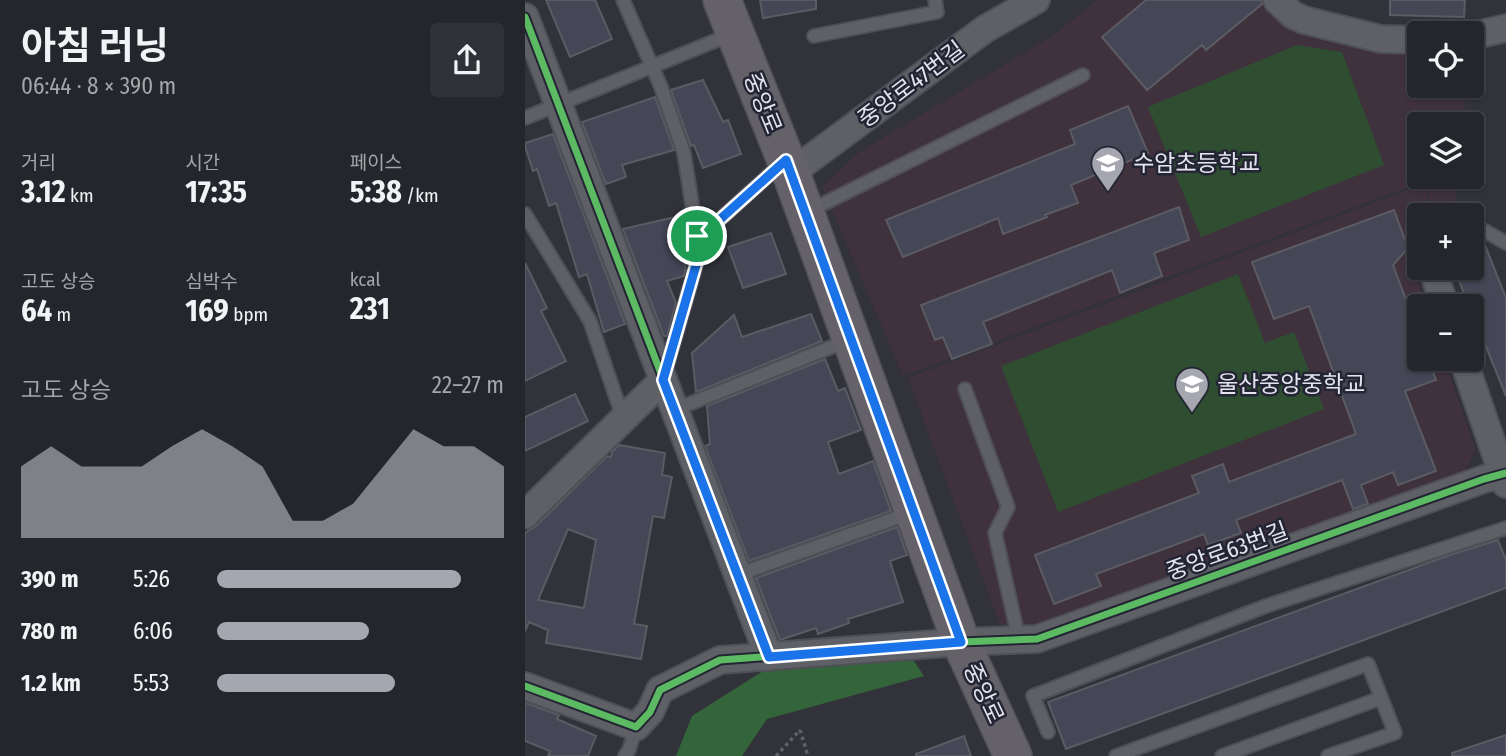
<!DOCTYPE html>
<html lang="ko">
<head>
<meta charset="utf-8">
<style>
	:root { --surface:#25262c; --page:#313238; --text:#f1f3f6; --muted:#a3a5a9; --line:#424348; --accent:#a5a6af }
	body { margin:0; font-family:"Fira Sans Condensed","Noto Sans KR",sans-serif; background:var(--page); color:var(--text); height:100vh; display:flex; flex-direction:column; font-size:26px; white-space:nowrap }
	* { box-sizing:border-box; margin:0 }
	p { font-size:23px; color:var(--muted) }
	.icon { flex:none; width:38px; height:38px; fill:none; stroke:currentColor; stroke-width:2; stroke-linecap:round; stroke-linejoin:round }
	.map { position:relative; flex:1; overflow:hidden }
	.side { display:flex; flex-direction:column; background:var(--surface); width:525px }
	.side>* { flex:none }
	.tools { position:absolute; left:882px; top:21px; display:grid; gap:14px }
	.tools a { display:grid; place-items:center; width:77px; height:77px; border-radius:7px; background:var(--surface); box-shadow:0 2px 5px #0004,0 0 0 2px var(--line); font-size:35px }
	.pin { position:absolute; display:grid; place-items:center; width:60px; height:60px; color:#fff; margin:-30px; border:4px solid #fff; border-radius:50%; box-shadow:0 2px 7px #0007 }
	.round { display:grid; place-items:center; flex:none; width:74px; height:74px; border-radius:7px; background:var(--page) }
	.summary { display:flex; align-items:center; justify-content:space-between; height:119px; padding:0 21px }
	h1 { font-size:38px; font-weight:700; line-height:52px }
	.figures { display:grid; grid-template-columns:repeat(3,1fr); gap:10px; height:119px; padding:7px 21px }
	.figures div { display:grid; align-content:center }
	.figures b { font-size:30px; font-weight:700 }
	.figures small { font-size:19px; font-weight:400 }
	.figures p { font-size:19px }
	.chart { height:196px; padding:14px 21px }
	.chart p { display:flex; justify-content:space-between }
	.chart svg { width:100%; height:126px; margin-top:7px; fill:var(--accent); opacity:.7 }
	ul { padding:0 21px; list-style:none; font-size:23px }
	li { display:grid; grid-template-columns:112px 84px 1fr; align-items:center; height:52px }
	li i { height:18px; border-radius:9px; background:var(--accent) }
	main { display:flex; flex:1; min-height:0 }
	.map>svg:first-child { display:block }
	.education { fill:#40323d }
	.green { fill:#2e4d31 }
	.forest { fill:#34643a }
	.building { fill:#454656; stroke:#5b5c63; stroke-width:2; fill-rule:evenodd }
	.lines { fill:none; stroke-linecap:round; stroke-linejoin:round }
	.lane-casing { stroke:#4e4f57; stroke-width:16 }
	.street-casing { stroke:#4e4f57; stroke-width:30 }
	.secondary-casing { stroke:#4e4f57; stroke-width:40 }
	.path { stroke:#606167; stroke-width:3.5; stroke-dasharray:3.5 3.5; stroke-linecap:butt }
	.lane { stroke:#5f6066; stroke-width:12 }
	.street { stroke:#5f6066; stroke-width:26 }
	.secondary { stroke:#646168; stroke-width:37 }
	.cycleway-casing { stroke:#232534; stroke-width:11 }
	.cycleway { stroke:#5cba63; stroke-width:7 }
	.route-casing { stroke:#fff; stroke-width:14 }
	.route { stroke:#1a73e8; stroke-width:9 }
	.labels { text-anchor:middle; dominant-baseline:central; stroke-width:5; stroke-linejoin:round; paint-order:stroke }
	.street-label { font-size:23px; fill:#e3e4ee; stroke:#232534 }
	.poi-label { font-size:23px; fill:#e3e4ee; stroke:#232534; text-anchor:start }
</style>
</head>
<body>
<main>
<section class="side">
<div class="summary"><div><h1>아침 러닝</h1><p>06:44 · 8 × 390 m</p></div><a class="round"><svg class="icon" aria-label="share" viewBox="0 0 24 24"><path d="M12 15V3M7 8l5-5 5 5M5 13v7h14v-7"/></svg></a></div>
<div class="figures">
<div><p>거리</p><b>3.12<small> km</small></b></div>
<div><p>시간</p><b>17:35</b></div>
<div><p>페이스</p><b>5:38<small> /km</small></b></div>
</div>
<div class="figures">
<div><p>고도 상승</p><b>64<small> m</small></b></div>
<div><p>심박수</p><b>169<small> bpm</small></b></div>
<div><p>kcal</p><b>231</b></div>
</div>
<div class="chart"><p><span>고도 상승</span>22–27 m</p>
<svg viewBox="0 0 160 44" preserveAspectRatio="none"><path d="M0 44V19L10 12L20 19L30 19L40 19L50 12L60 6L70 12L80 19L90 38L100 38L110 32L120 19L130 6L140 12L150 12L160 19V44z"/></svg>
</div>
<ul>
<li><b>390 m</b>5:26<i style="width:85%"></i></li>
<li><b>780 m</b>6:06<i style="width:53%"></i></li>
<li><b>1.2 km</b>5:53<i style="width:62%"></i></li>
</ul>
</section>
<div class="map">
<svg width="981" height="756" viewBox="0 0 981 756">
	<rect width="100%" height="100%" fill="#31323a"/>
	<path class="education" d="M572 0H738L763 27 894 51V86H942L938 124H894V177H933L930 200 914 215H911L899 181 378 376 297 187 336 151 529 35Z
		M899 184 908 215H894V247L887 263 901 306H894V359H919L951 450 939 473 510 624H475L383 378Z"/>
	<path class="green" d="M772 45 817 52 859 165 676 237 623 107Z
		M713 274 740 343 769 332 799 409 533 512 476 366Z"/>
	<path class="forest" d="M387 658 399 676 242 719 217 756H151L167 716 238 671Z"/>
	<path class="building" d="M21 0H70L87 39 45 57Z
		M235 0H291V9L238 18Z
		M621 0H737V4L681 50 677 45 622 90 577 37Z
		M865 0H940L939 17 865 15Z
		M178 80 198 122 203 120 216 154 178 168 169 145 166 146 146 90Z
		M130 97 149 150 97 165 101 177 81 184 57 122Z
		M603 106 623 153 546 185 553 203 520 215 522 217 478 234 473 218 378 257 361 220 550 144 545 130Z
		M28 134 100 324 79 332 62 274 54 277 31 203 24 206 12 169 8 171 0 146V143Z
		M654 207 664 240 629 253 637 276 595 293 587 270 458 322 467 344 427 359 418 337 410 340 396 305Z
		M869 210 883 248 868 265 894 335V359H903L911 380 880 391 911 471 873 485 868 472 836 485 843 504 828 509 817 480 711 520 716 533 683 545 679 534 571 574 576 586 529 604 510 555 674 493 667 476 698 464 704 482 831 434 784 306 749 319 727 262Z
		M159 215 162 243 160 272 159 276 142 281 151 303 142 336H139L98 229Z
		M246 233 261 274 218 288 203 247Z
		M947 240H958L981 298V396L947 312V306H944L929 268H947Z
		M0 263 22 308 16 311 41 361 0 381Z
		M286 314 297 341 171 392 167 353 209 315 217 337Z
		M300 359 313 391 320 388 336 430 303 442 314 474 348 461 366 511 224 561 180 446 185 444 182 406Z
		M50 394 63 421 0 451V417Z
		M94 445 140 453 137 475 147 477 139 518 128 516 109 624 122 626 116 659 21 643 23 630 4 622 0 631V533L11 526 82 456 86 457 87 452ZM43 529 71 540 59 608 13 600Z
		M372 527 382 555 365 561 378 602 323 619 324 623 293 634 291 628 255 640 231 578Z
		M973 540 981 560V588L541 749 523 702 922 556Z
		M0 703 34 715 32 719 71 736 63 756H23L25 751 0 741Z
		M981 735V756H927V753Z
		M439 736 446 756H391V754Z"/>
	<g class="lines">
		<g class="lane-casing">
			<path id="lane" d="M98 0 136 87 159 153 172 236 171 265 140 373
				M289 36 412 12 410 0
				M0 118 207 34
				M284 211 558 75
				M0 214 65 321 98 418
				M947 231H960L981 243
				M172 236 191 223 257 163
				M440 389 483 507 470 533 494 640
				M149 410 324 340
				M212 575 385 513
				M523 732 508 696 741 606 981 528
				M100 756 104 750 111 727
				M591 756 843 664 870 733 803 756
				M697 756 856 698"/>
		</g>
		<g class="street-casing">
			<path id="street" d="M752 0 768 15 779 20 856 39 894 40
				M0 17 244 657
				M947 36 981 28
				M266 173 460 29 511 0
				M907 268 920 306
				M938 359 981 484
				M0 515 138 380
				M0 686 111 727 125 712 135 690 195 660 436 642 512 639 959 479 981 473"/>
		</g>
		<g class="secondary-casing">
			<path id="secondary" d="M197 0 266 173 436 642 488 756"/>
		</g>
		<path class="path" d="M275 730 283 756
			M251 756 275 730"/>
		<use href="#lane" class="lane"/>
		<use href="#street" class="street"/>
		<use href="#secondary" class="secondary"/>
		<g class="cycleway-casing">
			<path id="cycleway" d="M0 17 244 657
				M0 686 111 727 125 712 135 690 195 660 436 642 512 639 959 479 981 473"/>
		</g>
		<use href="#cycleway" class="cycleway"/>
	</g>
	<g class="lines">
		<g class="route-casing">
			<path id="route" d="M261 160 436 642 244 657 138 380 171 265 172 236 191 223Z"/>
		</g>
		<use href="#route" class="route"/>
	</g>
	<defs>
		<g id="school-pin" transform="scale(1.75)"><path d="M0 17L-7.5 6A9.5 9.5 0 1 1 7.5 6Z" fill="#a5a6af" stroke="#232534"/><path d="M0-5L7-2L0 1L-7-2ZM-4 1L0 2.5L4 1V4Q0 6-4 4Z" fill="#fff"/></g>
	</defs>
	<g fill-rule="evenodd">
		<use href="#school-pin" x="583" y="163"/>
		<use href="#school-pin" x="667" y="384"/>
	</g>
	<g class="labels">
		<g class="street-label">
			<text transform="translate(386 84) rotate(-37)">중앙로47번길</text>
			<text transform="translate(238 103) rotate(68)">중앙로</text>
			<text transform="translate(702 551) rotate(-20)">중앙로63번길</text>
			<text transform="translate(459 693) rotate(65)">중앙로</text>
		</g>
		<g class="poi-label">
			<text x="608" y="163">수암초등학교</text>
			<text x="692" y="384">울산중앙중학교</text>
		</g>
	</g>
</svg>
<div class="tools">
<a><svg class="icon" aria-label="locate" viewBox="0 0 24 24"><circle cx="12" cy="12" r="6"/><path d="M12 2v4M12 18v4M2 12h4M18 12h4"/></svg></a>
<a><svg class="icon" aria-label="layers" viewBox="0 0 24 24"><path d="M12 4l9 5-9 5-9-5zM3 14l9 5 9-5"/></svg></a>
<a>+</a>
<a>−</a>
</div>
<div class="pin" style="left:172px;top:236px;background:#1e9e55"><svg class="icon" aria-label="arrive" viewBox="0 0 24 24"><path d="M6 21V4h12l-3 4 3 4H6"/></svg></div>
</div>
</main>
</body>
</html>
